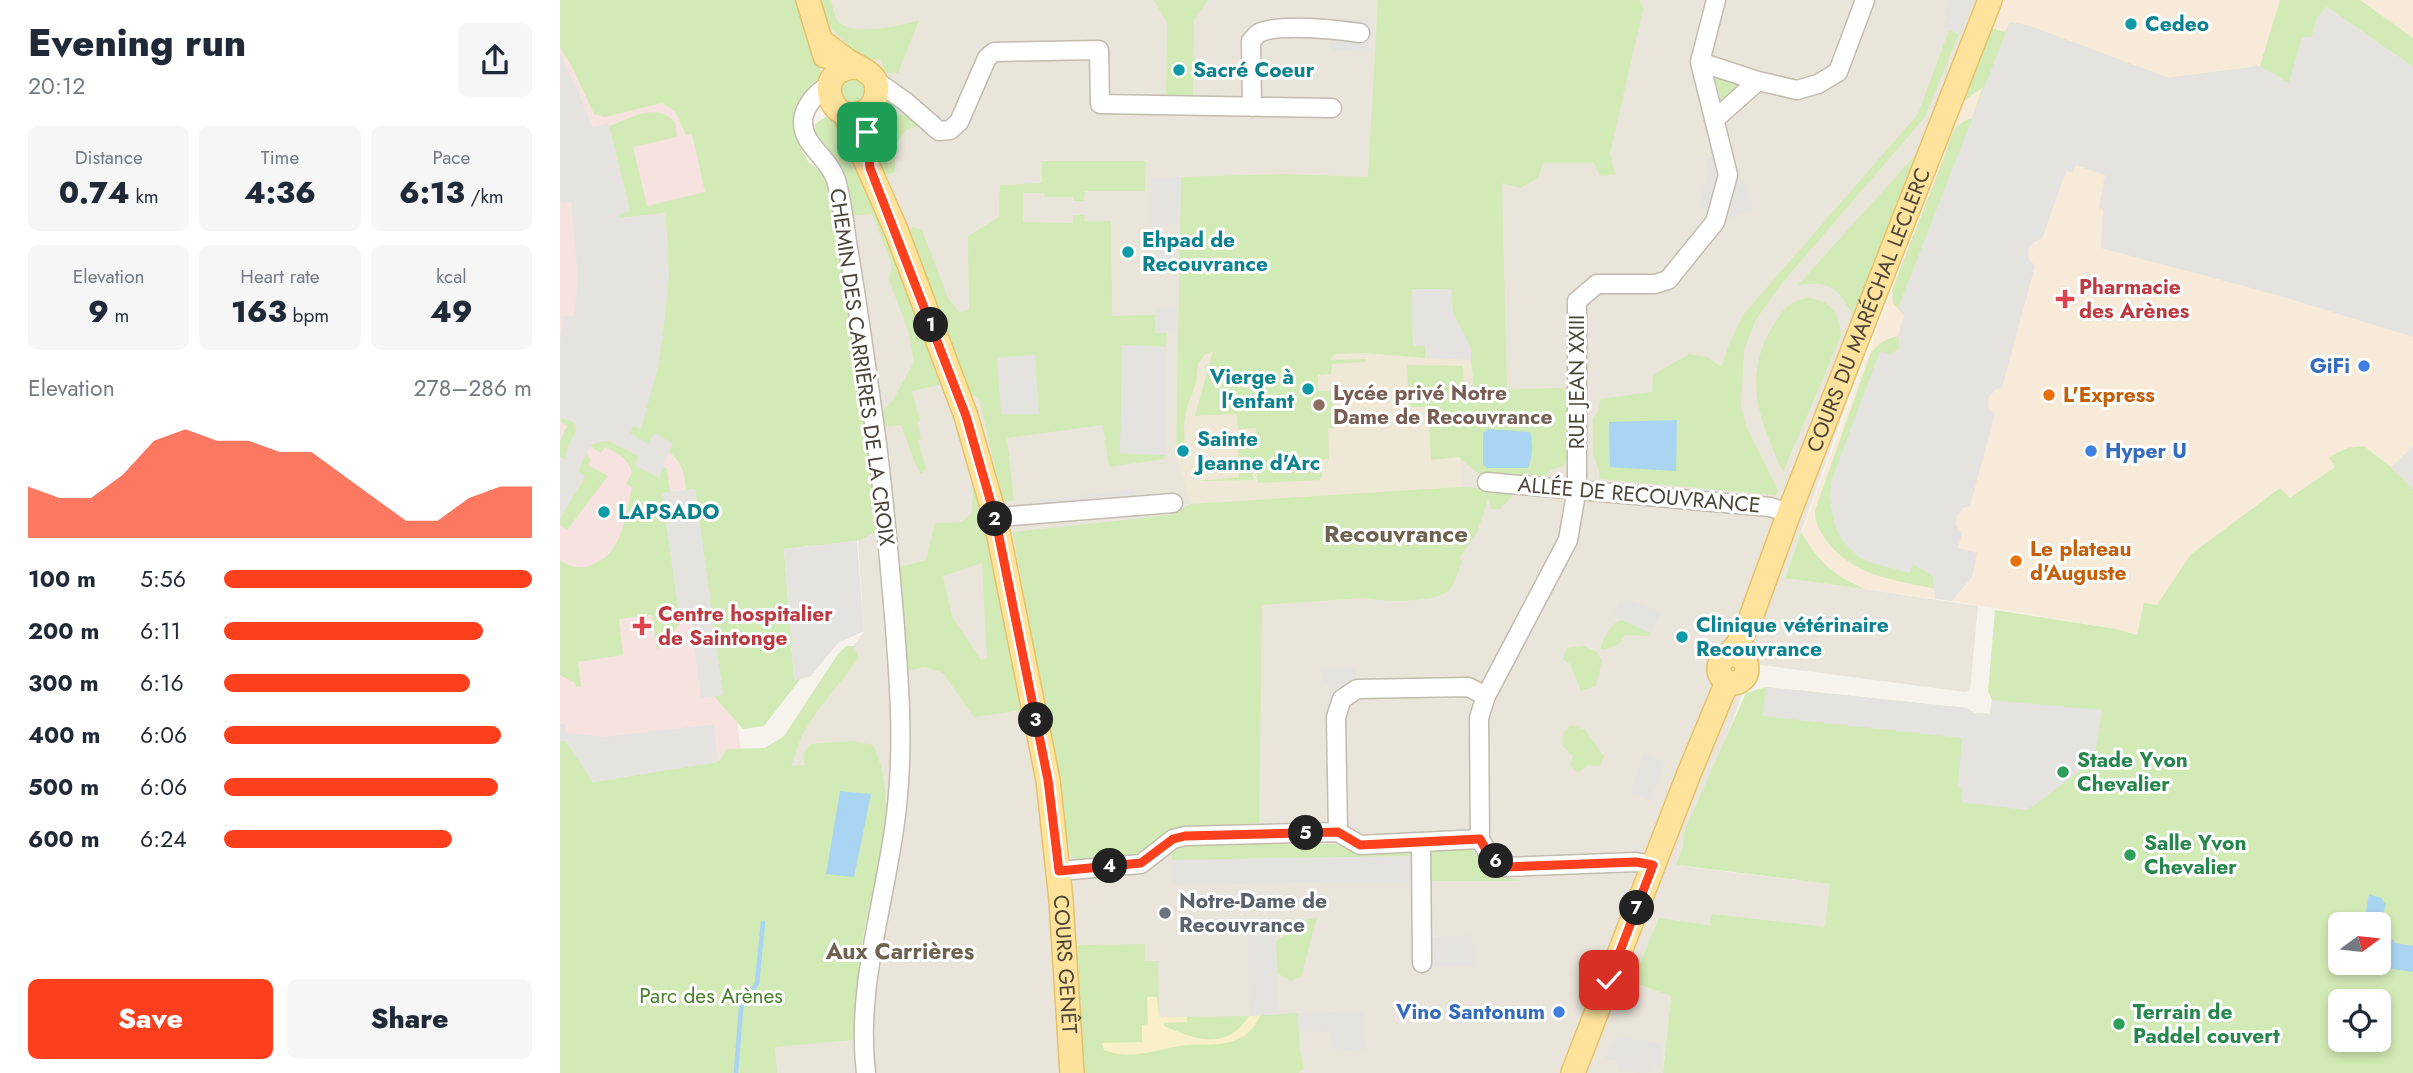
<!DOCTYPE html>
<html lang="en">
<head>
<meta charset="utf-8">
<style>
	:root { --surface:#fff; --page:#f6f6f7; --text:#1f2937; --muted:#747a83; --accent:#fc3f1d }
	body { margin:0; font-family:Jost,sans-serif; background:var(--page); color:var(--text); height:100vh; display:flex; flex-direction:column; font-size:26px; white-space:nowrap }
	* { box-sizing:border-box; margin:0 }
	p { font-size:23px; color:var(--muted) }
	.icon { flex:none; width:38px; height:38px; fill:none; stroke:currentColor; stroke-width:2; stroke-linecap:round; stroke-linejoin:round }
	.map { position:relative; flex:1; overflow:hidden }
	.panel { display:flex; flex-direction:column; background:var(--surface); width:560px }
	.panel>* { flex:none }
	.needle { width:46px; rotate:75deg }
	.controls { position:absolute; left:1768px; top:912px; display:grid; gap:14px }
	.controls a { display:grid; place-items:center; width:63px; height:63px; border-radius:10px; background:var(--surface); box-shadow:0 4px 10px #0003; font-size:35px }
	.pin { position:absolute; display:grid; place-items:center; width:60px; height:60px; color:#fff; margin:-30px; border-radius:14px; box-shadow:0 4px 10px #0006 }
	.km { position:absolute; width:35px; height:35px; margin:-18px; border-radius:50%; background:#222; color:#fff; font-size:19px; line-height:35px; text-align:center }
	.round { display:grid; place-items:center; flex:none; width:74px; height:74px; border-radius:10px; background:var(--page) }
	.overview { display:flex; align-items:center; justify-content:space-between; height:119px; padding:0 28px }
	h1 { font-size:38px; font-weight:800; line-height:52px }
	.metrics { display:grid; grid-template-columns:repeat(3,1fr); gap:10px; height:119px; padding:7px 28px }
	.metrics div { display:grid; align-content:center; border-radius:10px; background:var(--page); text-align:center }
	.metrics b { font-size:30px; font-weight:800 }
	.metrics small { font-size:19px; font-weight:400 }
	.metrics p { font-size:19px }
	.chart { height:196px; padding:14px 28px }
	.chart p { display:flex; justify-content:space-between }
	.chart svg { width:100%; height:126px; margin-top:7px; fill:var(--accent); opacity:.7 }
	.cta { display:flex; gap:14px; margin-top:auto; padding:14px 28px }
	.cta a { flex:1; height:80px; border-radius:10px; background:var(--accent); color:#fff; font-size:28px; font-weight:800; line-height:80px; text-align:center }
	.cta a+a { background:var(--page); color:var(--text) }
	ul { padding:0 28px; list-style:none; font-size:23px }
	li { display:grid; grid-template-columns:112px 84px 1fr; align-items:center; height:52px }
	li i { height:18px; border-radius:9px; background:var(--accent) }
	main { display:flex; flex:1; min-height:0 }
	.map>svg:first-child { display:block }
	.residential { fill:#eae5da }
	.commercial { fill:#f7ead8 }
	.education { fill:#efe8d6 }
	.medical { fill:#f6e3e0 }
	.green { fill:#d2eab5; fill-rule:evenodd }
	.sand { fill:#f9efc9 }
	.parking { fill:#e5e3e0 }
	.water { fill:#a9d4f2 }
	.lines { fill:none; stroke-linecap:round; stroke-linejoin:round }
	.stream { stroke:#a9d4f2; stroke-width:4.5 }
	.minor-casing { stroke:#c2bbae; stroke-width:21 }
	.major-casing { stroke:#e6c16a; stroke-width:26 }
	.minor { stroke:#fff; stroke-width:18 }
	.major { stroke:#ffe39c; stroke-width:23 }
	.route-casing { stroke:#fff; stroke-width:14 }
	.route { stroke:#fc3f1d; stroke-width:9 }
	.culture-dot { fill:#0f9aa8; stroke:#fff; stroke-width:2.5 }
	.health-dot { fill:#e0444e; stroke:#fff; stroke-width:2.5 }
	.shop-dot { fill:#3f7fe0; stroke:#fff; stroke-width:2.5 }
	.food-dot { fill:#e8710a; stroke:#fff; stroke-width:2.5 }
	.education-dot { fill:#8d6e63; stroke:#fff; stroke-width:2.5 }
	.leisure-dot { fill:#2e9e5b; stroke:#fff; stroke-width:2.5 }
	.worship-dot { fill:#6b7280; stroke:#fff; stroke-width:2.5 }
	.labels { text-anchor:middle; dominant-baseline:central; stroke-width:6; stroke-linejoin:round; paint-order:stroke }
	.culture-label { font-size:21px; font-weight:bold; fill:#0d838f; stroke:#fff; text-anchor:start }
	.health-label { font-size:21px; font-weight:bold; fill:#be3a42; stroke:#fff; text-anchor:start }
	.street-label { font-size:21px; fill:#4b4439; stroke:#fff }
	.shop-label { font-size:21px; font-weight:bold; fill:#366cbe; stroke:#fff; text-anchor:end }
	.education-label { font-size:21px; font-weight:bold; fill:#785e54; stroke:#fff; text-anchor:start }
	.food-label { font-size:21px; font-weight:bold; fill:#c56008; stroke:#fff; text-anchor:start }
	.leisure-label { font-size:21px; font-weight:bold; fill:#27864d; stroke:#fff; text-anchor:start }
	.worship-label { font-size:21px; font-weight:bold; fill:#5b616d; stroke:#fff; text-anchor:start }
	.park-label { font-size:21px; fill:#4a7f2a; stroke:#fff }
	.neighbourhood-label { font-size:23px; font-weight:bold; fill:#6e6250; stroke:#fff }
	.quarter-label { font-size:24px; font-weight:bold; fill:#6e6250; stroke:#fff }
</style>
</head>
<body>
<main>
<section class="panel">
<div class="overview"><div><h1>Evening run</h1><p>20:12</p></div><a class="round"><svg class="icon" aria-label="share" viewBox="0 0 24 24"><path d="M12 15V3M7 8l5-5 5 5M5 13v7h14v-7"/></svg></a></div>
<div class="metrics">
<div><p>Distance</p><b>0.74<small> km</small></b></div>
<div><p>Time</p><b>4:36</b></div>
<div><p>Pace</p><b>6:13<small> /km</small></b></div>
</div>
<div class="metrics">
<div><p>Elevation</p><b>9<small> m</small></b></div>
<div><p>Heart rate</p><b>163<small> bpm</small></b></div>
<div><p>kcal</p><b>49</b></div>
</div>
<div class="chart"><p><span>Elevation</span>278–286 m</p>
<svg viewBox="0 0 160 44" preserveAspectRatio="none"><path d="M0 44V26L10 30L20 30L30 22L40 10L50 6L60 10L70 10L80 14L90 14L100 22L110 30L120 38L130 38L140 30L150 26L160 26V44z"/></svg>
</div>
<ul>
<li><b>100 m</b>5:56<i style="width:100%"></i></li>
<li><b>200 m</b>6:11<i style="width:84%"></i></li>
<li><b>300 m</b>6:16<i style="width:80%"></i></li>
<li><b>400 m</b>6:06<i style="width:90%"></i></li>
<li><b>500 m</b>6:06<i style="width:89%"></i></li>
<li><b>600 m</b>6:24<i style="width:74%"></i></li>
</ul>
<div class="cta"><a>Save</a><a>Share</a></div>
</section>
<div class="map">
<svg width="1853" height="1073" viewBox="0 0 1853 1073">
	<rect width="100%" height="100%" fill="#f6f3ec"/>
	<path class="residential" d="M257 0H1430L1225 577 1418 606 1410 691 1405 692 1193 664 1120 866 1271 884 1263 943 1072 982 1111 996 1103 1073H198L193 1044 287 1021 326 824 231 766 235 730 304 631 278 239Z"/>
	<path class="commercial" d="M1440 0H1853V489L1813 452 1769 456 1776 467 1730 498 1720 488 1631 554 1577 635 1556 629 1392 601 1225 578Z"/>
	<path class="education" d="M724 174 942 182 947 380 898 379 903 552 879 593 702 605 631 504 619 467 623 177Z"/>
	<path class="medical" d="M0 25 100 92 133 118 156 204 143 481 205 920 0 945Z"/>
	<path class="green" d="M0 0H235L262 73 246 100 236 128 238 143 249 163 264 174 274 198 290 297 318 531 297 541 224 549 234 680 241 678 204 726 183 729 154 696 163 695 135 489 126 490C124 473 123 463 109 452L112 443 88 445 70 433 73 426 81 428C102 355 113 289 105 213L60 218 59 214 70 211 49 126C73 118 95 101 115 122L117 137 73 147 87 206 145 192 132 134 126 135 115 111 102 103 45 117 34 114 13 69 0 47Z
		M257 0H271C273 6 274 16 278 21 290 37 342 26 359 20L338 73 325 72 321 59 304 61 264 21Z
		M594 0H648L634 19 633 105H606L607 23Z
		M818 0H1080L1083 10 1050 153 1055 175 1040 176 1034 163H983L978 178 960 188 942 183 947 389 1002 388 1011 397 1010 455 1004 466 990 470 981 483 922 476 901 460 900 457 871 460 868 407H849L847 365 903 366 905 401 912 397 913 379 910 346 893 313 891 289 852 290 853 345H865V358L806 353 774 354 770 360 807 359 805 362 772 364 771 374 758 375V391H773L774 428 768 429 769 459 762 460V476L760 480 698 483 697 470 693 467V480L638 481 679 477 678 436H693L696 431V428L678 429 677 414 635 416 653 351 644 355 638 363 636 383 627 407 624 427 625 454 622 461 616 455 621 177 724 174 808 177Z
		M1720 0H1800L1853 38V67L1767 7 1757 18 1752 37 1742 38 1729 83 1609 99 1481 49 1344 315 1333 303 1332 290 1387 150C1392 133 1394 124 1412 118L1423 87 1404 101 1405 88 1431 28 1445 32 1450 22 1469 26 1608 78 1700 66Z
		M1389 30 1399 34 1365 117 1222 283 1195 321 1184 350 1181 407 1187 428 1218 490 1216 495 1039 479V470L1033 454V419L1039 410 1040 399 1092 392 1093 375 1129 354 1147 357 1161 367 1170 342 1183 315 1358 114Z
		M1149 72 1181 82 1182 86 1159 109Z
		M281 90a12 12 0 1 1 24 0a12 12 0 1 1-24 0Z
		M331 113 353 117 360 126 347 129 335 146V172L324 175 311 146C321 132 315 125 331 113Z
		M267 116H272L285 126 383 384 352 391 360 421 357 423 361 439 358 440 366 469 361 474 354 461 341 425 317 428 318 416 333 400 354 362 349 333 329 280 332 265 312 214 289 216 255 138V124Z
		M1359 151 1294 317C1278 289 1272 280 1238 285Z
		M482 161H586L585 191H525L524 201H514L513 197H485L484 193H463V222L513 223V215H524L525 221H551L552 316 595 315V333H607L606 347 592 346 560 453 605 455 604 459 549 467 543 425 447 438 454 501H443L419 398 411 395 395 367 345 238 352 227 362 230 388 298 400 313 409 309 408 236 439 217 440 185 482 183Z
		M1249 298C1271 300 1280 315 1281 336L1223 472C1200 421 1181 378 1213 326 1224 309 1229 300 1249 298Z
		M1338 336 1405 341 1339 339 1340 348 1330 355 1350 573 1352 563 1373 576 1375 589C1335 580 1292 576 1266 540 1259 529 1255 524 1255 510L1310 355C1318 344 1324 339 1338 336Z
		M2 418 14 422 17 429 7 451 6 461 0 457V441L7 426 0 421Z
		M41 440 49 441 79 456 76 466 99 477 103 466 107 469 110 492 102 494 119 613 130 612 97 650 92 615 59 619 63 655 18 662 21 686 16 687 15 683 0 675V561C12 568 24 569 36 563 64 550 65 514 72 487L66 484 72 472C67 458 58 453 45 447L41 453 30 446Z
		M1804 446 1831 467 1853 489V1073H1103L1111 996 1072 982 1099 918 1153 926 1150 923 1152 914 1265 927 1270 884 1116 865 1123 848 1124 832 1186 693 1206 687 1406 708 1415 713 1430 714 1432 700 1428 691 1435 610 1556 629 1577 635 1584 603 1597 605 1631 554 1720 488 1730 498 1775 467 1769 457 1787 448ZM1780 924H1818V962H1780ZM1780 1001H1818V1040H1780Z
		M26 453 31 460 28 465 48 476 7 530 0 525V518L25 477 18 471Z
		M413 483 419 485 463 710 414 717 383 673 365 667 347 671 340 567 366 560 375 523 402 522 412 513ZM422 563 427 659 421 660 392 617 383 576Z
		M902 487 935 490 953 495 940 509H932L928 499 917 533 900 557 902 563C898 571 894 587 887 592 871 603 823 602 804 598L702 605 699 823 614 828 592 847 584 857C569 859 521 869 511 855 510 853 509 846 508 844L504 841 487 727 453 532 610 515 631 504Z
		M1241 532C1260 563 1271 574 1305 589L1225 578Z
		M1062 620 1091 633 1088 636 1065 635 1059 644 1045 650 1040 649C1045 638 1049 623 1062 620Z
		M286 646H294L299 658 258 710 242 735 231 766 245 765 243 754 250 744 293 741 313 745C341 802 315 873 304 933 298 968 297 1004 293 1040L215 1047 217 1073H0V741H6L33 782 158 762 167 749 205 748 224 736 278 654Z
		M1024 646 1037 652 1042 660 1036 686 1021 691 1010 664 1003 659 1007 648Z
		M1011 725 1025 730 1044 756 1040 766 1028 765 1018 773 1010 766 1013 756 1002 746 1003 733Z
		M701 837 709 844H790L850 847 855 856 612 860V849L623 842Z
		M875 847H910C925 869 935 875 961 881H870L869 852Z
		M757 917 741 977 731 981 717 973 716 941 724 936 735 923Z
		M585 944V961H598L599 1017 689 1016 738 1013 740 1051 744 1069 738 1073H522L514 945Z"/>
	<path class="sand" d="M587 997H597L599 1017H627V1022L604 1023V1026C636 1040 667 1051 689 1016L701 1015C696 1023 692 1031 684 1036 664 1048 646 1043 625 1045 599 1049 570 1061 544 1050L542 1043 582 1042V1025L588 1024Z"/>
	<path class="parking" d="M1389 0H1412L1401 35 1383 27 1387 16 1384 14Z
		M1767 7 1853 67V337L1717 295 1541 248 1543 210 1539 207 1545 175 1516 165 1513 173 1506 171 1482 239 1474 242 1468 249 1469 259 1475 266 1442 388 1435 390 1429 397 1428 407 1435 414 1410 506 1403 508 1397 516 1396 525 1402 533 1398 548 1417 553 1412 577 1392 601 1375 599 1373 576 1353 564 1350 573 1309 562 1298 556 1282 540 1275 526 1269 497 1272 479 1320 351 1330 355 1340 348 1338 336 1344 315 1338 308 1450 22 1469 26 1608 78 1700 66 1729 83 1742 37H1752L1757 18Z
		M781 19 810 22 809 50 771 51V29L768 20Z
		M0 55 19 94 33 128 48 123 70 211 59 214 60 218 105 213 109 275 104 327 98 367 81 429 73 426 70 433 88 444 94 433 112 443 99 477 76 466 78 455 49 441 34 443 30 446 18 471 25 477 0 518V457L6 460V451L17 429 14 422 2 418 0 419V341L4 316H14L18 278 11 202 1 204 0 198Z
		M1163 152 1166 184 1181 180 1185 185 1194 210 1155 222 1157 214 1138 206 1148 171 1145 160Z
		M621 177 620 224 591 226V178Z
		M598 233H615V265L598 264Z
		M852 289H891L893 313 911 348V360L865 358V346H853Z
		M595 308 616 309 615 333H595Z
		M562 345 606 347 605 455 560 453Z
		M475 355 479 414H441L437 358Z
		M1853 446V489L1831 467Z
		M135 489 163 695 141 698 130 613H119L102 493Z
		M573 489 576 506 478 514 476 501Z
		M297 541 304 631 278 643 250 677 234 680 224 549Z
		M1066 598 1101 613 1091 633 1054 616 1059 601 1064 603Z
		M795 667 797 689 779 708 769 709 768 683 762 682 761 668Z
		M1206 687 1406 708 1415 713 1430 714 1432 700 1542 710 1534 760 1475 805 1465 810 1402 802V790L1398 785 1402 738 1203 716Z
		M0 724H4L8 733 46 737 154 724 158 762 33 782 6 741H0Z
		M1084 753 1105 763 1090 801 1070 792Z
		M855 856 856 881 615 885 613 883 612 860Z
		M715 920 719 1014 689 1016 688 922Z
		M912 935 914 966 861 967V938Z
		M803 1011 805 1049 788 1051 772 1048 769 1031 739 1033 738 1013Z
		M1054 1038 1101 1042V1065L1090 1064 1088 1073 1057 1071V1060H1045Z"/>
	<path class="water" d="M1117 420 1116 471 1050 467 1049 422Z
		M928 429 970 432C973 443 973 457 968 468H928L923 465V433Z
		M280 791 311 794 294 877 266 874Z
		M1809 894 1821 898 1826 905 1821 919 1827 930 1818 936V924H1804Z
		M1833 939 1835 943 1853 946V972L1798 964 1818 962V940L1829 942Z"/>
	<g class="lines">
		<path class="stream" d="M176 1073 181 1008 197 983 203 923"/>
		<g class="minor-casing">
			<path id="minor" d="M1140 62 1198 81 1237 90 1258 84 1278 72 1305 0
				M315 80 346 102 379 131 390 130 399 122 427 58 434 52 539 50 540 104 772 108
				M269 85C257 92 243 107 243 122 243 146 268 156 276 180 282 200 284 222 287 242 297 300 305 358 313 415 323 482 328 548 334 615 339 679 344 742 337 806 328 895 295 983 306 1073
				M692 107 691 41C694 38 696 35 699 33 719 23 778 30 800 33
				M1154 120 1198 81
				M927 482 1210 507 1229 513
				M451 516 613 503
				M778 832 776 717 782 699 797 689 908 687 926 696
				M920 839 919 718 926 696 1008 540 1017 488V301L1037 284H1095L1108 280 1155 222 1168 175 1140 62 1156 0
				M861 843 862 963
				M499 871 581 864 613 839 625 836 778 832 800 845 920 839 929 855 944 867 1076 862 1093 865"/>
		</g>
		<g class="major-casing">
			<g id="major">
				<path d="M248 0 265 56"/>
				<path d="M262 42C271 48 279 55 288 61 302 70 321 74 316 95 315 102 311 109 304 112 271 130 249 67 298 67"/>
				<path id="s1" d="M285 114 336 230 406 416 435 517 488 780 501 900 512 1073"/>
				<circle cx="1173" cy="669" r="14"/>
				<path id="s2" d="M1169 655 1178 644 1190 620 1229 513 1430 0"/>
				<path d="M1013 1073 1128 776 1167 682"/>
			</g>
		</g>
		<use href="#minor" class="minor"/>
		<use href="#major" class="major"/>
	</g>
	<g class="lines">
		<g class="route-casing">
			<path id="route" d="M307 132 310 168 406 416 435 517 488 780 499 871 581 863 613 839 625 836 778 832 800 845 920 839 929 855 944 867 1076 862 1093 865 1049 980"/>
		</g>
		<use href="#route" class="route"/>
	</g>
	<g class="culture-dot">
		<circle cx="1571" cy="24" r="7"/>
		<circle cx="619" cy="70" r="7"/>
		<circle cx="568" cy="252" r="7"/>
		<circle cx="748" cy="389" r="7"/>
		<circle cx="623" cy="451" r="7"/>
		<circle cx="44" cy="512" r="7"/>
		<circle cx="1122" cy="637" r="7"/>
	</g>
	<g class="health-dot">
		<path d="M1501.5 288.5h7v7h7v7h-7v7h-7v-7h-7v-7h7z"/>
		<path d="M78.5 615.5h7v7h7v7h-7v7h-7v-7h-7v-7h7z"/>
	</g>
	<g class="shop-dot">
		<circle cx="1804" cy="366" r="7"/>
		<circle cx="1531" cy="451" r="7"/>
		<circle cx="999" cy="1012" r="7"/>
	</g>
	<g class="food-dot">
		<circle cx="1489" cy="395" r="7"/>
		<circle cx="1456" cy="561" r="7"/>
	</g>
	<circle class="education-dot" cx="759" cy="405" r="7"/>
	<g class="leisure-dot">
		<circle cx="1503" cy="772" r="7"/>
		<circle cx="1570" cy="855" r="7"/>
		<circle cx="1559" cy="1024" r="7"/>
	</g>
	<circle class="worship-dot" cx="605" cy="913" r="7"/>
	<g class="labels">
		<g class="culture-label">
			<text x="1585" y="24">Cedeo</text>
			<text x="633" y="70">Sacré Coeur</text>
			<text x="582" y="240">Ehpad de<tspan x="582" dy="24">Recouvrance</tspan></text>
			<text x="734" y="377" text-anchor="end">Vierge à<tspan x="734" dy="24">l'enfant</tspan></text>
			<text x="637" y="439">Sainte<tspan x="637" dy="24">Jeanne d'Arc</tspan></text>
			<text x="58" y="512">LAPSADO</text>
			<text x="1136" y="625">Clinique vétérinaire<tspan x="1136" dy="24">Recouvrance</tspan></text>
		</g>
		<g class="health-label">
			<text x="1519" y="287">Pharmacie<tspan x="1519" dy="24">des Arènes</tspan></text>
			<text x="98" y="614">Centre hospitalier<tspan x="98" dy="24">de Saintonge</tspan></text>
		</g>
		<g class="street-label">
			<text stroke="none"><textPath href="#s2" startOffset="373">COURS DU MARÉCHAL LECLERC</textPath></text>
			<text transform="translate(302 367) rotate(82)">CHEMIN DES CARRIÈRES DE LA CROIX</text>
			<text transform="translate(1017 382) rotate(-90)">RUE JEAN XXIII</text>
			<text transform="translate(1079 495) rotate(5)">ALLÉE DE RECOUVRANCE</text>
			<text stroke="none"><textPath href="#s1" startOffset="884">COURS GENÊT</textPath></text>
		</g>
		<g class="shop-label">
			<text x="1790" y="366">GiFi</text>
			<text x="1545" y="451" text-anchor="start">Hyper U</text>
			<text x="985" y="1012">Vino Santonum</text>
		</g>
		<g class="education-label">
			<text x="773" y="393">Lycée privé Notre<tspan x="773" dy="24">Dame de Recouvrance</tspan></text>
		</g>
		<g class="food-label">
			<text x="1503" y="395">L'Express</text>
			<text x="1470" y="549">Le plateau<tspan x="1470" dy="24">d'Auguste</tspan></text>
		</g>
		<g class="leisure-label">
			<text x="1517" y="760">Stade Yvon<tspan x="1517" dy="24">Chevalier</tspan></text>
			<text x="1584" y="843">Salle Yvon<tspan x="1584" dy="24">Chevalier</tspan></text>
			<text x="1573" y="1012">Terrain de<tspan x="1573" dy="24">Paddel couvert</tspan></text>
		</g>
		<g class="worship-label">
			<text x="619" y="901">Notre-Dame de<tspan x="619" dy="24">Recouvrance</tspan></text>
		</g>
		<g class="park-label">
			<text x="151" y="996">Parc des Arènes</text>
		</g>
		<g class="neighbourhood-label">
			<text x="340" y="951">Aux Carrières</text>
		</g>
		<g class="quarter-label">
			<text x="836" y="533">Recouvrance</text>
		</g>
	</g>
</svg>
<div class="controls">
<a><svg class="needle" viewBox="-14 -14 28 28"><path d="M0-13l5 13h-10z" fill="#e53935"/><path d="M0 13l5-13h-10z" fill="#747a83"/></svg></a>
<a><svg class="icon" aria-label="locate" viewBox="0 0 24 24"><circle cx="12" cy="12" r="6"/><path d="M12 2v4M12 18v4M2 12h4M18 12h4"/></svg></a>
</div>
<div class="pin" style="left:307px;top:132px;background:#1e9e55"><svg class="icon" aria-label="arrive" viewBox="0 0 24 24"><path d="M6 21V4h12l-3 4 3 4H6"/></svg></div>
<div class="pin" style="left:1049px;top:980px;background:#d93025"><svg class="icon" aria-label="check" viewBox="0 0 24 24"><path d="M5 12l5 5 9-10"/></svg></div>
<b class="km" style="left:371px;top:325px">1</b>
<b class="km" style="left:435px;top:519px">2</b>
<b class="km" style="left:476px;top:720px">3</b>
<b class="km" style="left:550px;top:866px">4</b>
<b class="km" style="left:746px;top:833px">5</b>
<b class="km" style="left:936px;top:861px">6</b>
<b class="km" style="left:1077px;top:908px">7</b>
</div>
</main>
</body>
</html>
